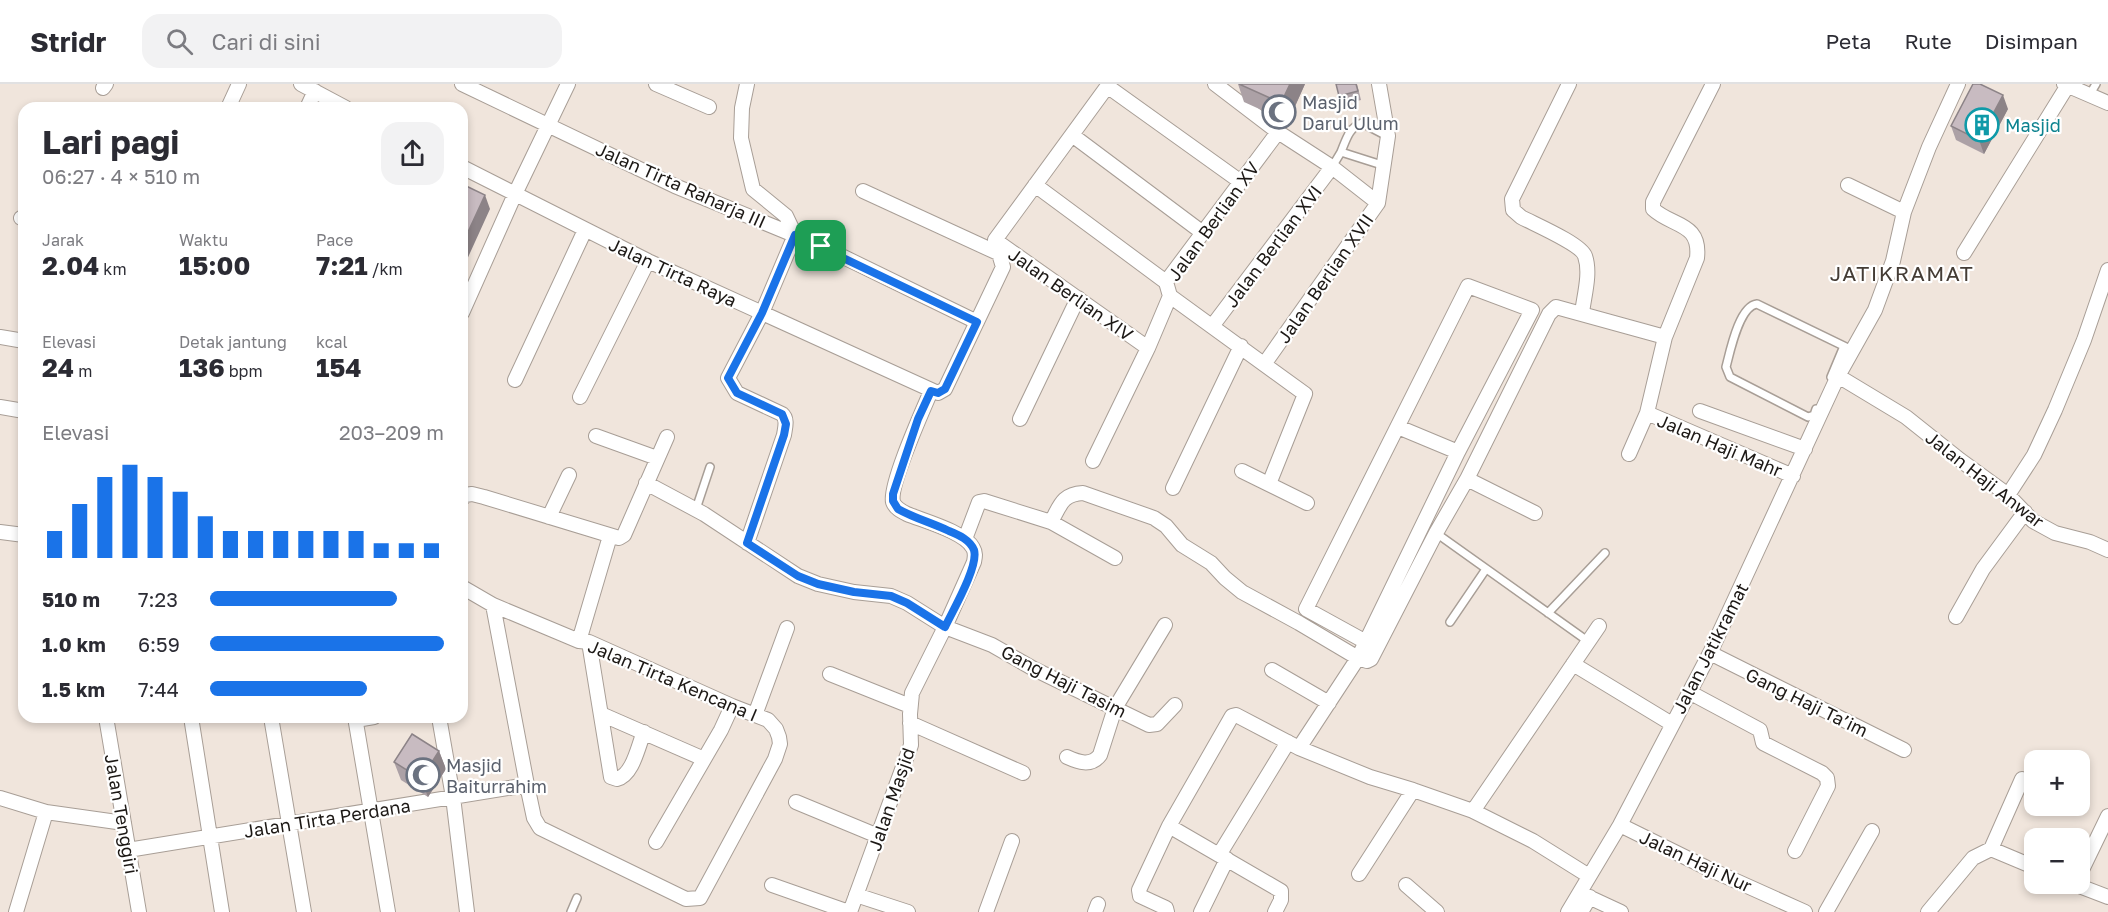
<!DOCTYPE html>
<html lang="id">
<head>
<meta charset="utf-8">
<style>
	:root { --surface:#fff; --page:#f2f2f3; --text:#2b2b33; --muted:#7c7c81; --line:#e1e1e2; --accent:#1a73e8 }
	body { margin:0; font-family:"Golos Text",sans-serif; background:var(--page); color:var(--text); height:100vh; display:flex; flex-direction:column; font-size:22px; white-space:nowrap }
	* { box-sizing:border-box; margin:0 }
	p { font-size:20px; color:var(--muted) }
	.icon { flex:none; width:33px; height:33px; fill:none; stroke:currentColor; stroke-width:2; stroke-linecap:round; stroke-linejoin:round }
	.map { position:relative; flex:1; overflow:hidden }
	.side { position:absolute; left:18px; top:18px; width:450px; height:621px; display:flex; flex-direction:column; background:var(--surface); border-radius:18px; box-shadow:0 3px 9px #0003 }
	.side>* { flex:none }
	.tools { position:absolute; left:2024px; top:666px; display:grid; gap:12px }
	.tools a { display:grid; place-items:center; width:66px; height:66px; border-radius:12px; background:var(--surface); box-shadow:0 3px 9px #0003; font-size:30px }
	.pin { position:absolute; display:grid; place-items:center; width:51px; height:51px; color:#fff; margin:-26px; border-radius:12px; box-shadow:0 3px 9px #0006 }
	.round { display:grid; place-items:center; flex:none; width:63px; height:63px; border-radius:18px; background:var(--page) }
	.headline { display:flex; align-items:center; justify-content:space-between; height:102px; padding:0 24px }
	h1 { font-size:33px; font-weight:700; line-height:45px }
	.stats { display:grid; grid-template-columns:repeat(3,1fr); gap:9px; height:102px; padding:6px 24px }
	.stats div { display:grid; align-content:center }
	.stats b { font-size:26px; font-weight:700 }
	.stats small { font-size:16px; font-weight:400 }
	.stats p { font-size:16px }
	.chart { height:168px; padding:12px 24px }
	.chart p { display:flex; justify-content:space-between }
	.chart svg { width:100%; height:108px; margin-top:6px; stroke:var(--accent); stroke-width:6 }
	ul { padding:0 24px; list-style:none; font-size:20px }
	li { display:grid; grid-template-columns:96px 72px 1fr; align-items:center; height:45px }
	li i { height:15px; border-radius:8px; background:var(--accent) }
	header { display:flex; align-items:center; gap:36px; box-sizing:border-box; height:84px; padding:0 30px; background:var(--surface); border-bottom:2px solid var(--line) }
	header strong { font-size:28px }
	nav { display:flex; gap:33px; margin-inline-start:auto; font-size:21px }
	.search { width:420px; height:54px; background:var(--page); display:flex; align-items:center; gap:15px; box-sizing:border-box; padding:0 21px; border-radius:18px; color:var(--muted); font-size:22px }
	.map>svg:first-child { display:block }
	.lines { fill:none; stroke-linecap:round; stroke-linejoin:round }
	.lane-casing { stroke:#a89e96; stroke-width:10 }
	.street-casing { stroke:#a89e96; stroke-width:16 }
	.lane { stroke:#fff; stroke-width:7 }
	.street { stroke:#fff; stroke-width:14 }
	.wall { fill:#aca1a6 }
	.shaded-wall { fill:#8c8387 }
	.building { fill:#c8bbc1; stroke:#8c8387; stroke-width:1.5 }
	.route-casing { stroke:#fff; stroke-width:12 }
	.route { stroke:#1a73e8; stroke-width:8 }
	.labels { text-anchor:middle; dominant-baseline:central; stroke-width:4.5; stroke-linejoin:round; paint-order:stroke }
	.worship-label { font-size:18px; fill:#5b616d; stroke:#fff; text-anchor:start }
	.culture-label { font-size:18px; fill:#0d838f; stroke:#fff; text-anchor:start }
	.street-label { font-size:18px; fill:#1c1815; stroke:#fff }
	.quarter-label { font-size:21px; letter-spacing:1.5px; fill:#443c35; stroke:#fff }
</style>
</head>
<body>
<header>
<strong>Stridr</strong>
<div class="search"><svg class="icon" aria-label="search" viewBox="0 0 24 24"><circle cx="10" cy="10" r="6"/><path d="M15 15l6 6"/></svg>Cari di sini</div>
<nav><a>Peta</a><a>Rute</a><a>Disimpan</a></nav>
</header>
<div class="map">
<svg width="2108" height="828" viewBox="0 0 2108 828">
	<rect width="100%" height="100%" fill="#f0e5dc"/>
	<g class="lines">
		<g class="lane-casing">
			<path id="lane" d="M2090 10 2096 0
				M1341 68C1346 56 1349 43 1362 39L1387 52
				M1332 83 1341 68 1385 82
				M1831 293 1844 262
				M1816 325 1814 331 1808 333 1730 293 1726 283C1730 268 1739 222 1757 220L1852 266
				M696 425 710 383
				M1436 449 1589 558
				M1548 529 1605 469
				M1450 538 1486 485
				M571 828 577 814"/>
		</g>
		<g class="street-casing">
			<path id="street" d="M301 0 346 24
				M462 0 675 102 821 162 977 238
				M656 0 709 23
				M1215 0 1278 48 1332 83 1378 119
				M1569 0 1512 115 1513 126 1521 133C1534 140 1581 160 1585 172 1591 189 1584 212 1582 229
				M2064 0 2108 19
				M1107 2 1241 98
				M103 4 106 0
				M228 24 239 0
				M307 24 315 7
				M1072 51 1203 149
				M462 83 648 177 938 309 945 305 1003 183 995 156 1109 0
				M1035 101 1166 198
				M1848 101 1904 128
				M863 107 1000 170
				M21 134 24 135
				M995 156 1148 264
				M1964 169 2068 1
				M1170 212 1305 310 1269 400
				M462 229 515 110 568 0
				M1213 241 1332 83
				M0 253 24 257
				M1265 279 1378 119 1388 52 1379 0
				M1838 292 1906 333 1960 376 2008 411 2033 437 2055 449 2090 458 2108 466
				M515 296 585 146
				M580 313 648 177
				M0 323 24 327
				M1700 327 1805 365
				M1647 329 1793 392
				M1020 335 1078 214
				M1398 343 1458 368
				M596 352 657 374
				M1629 370 1647 329 1665 253
				M1093 377 1148 264 1170 212 1166 198 1278 48
				M1242 387 1307 419
				M1467 395 1535 429
				M646 399 704 430 798 492 818 500 854 508 891 512 907 519 945 543 992 561 1034 585 1149 641 1157 640 1175 621
				M1173 404 1241 262
				M2008 411 2034 371 2055 326 2084 256 2108 186
				M462 415 465 411 472 410 484 413 619 454 624 451 667 353
				M549 433 569 391
				M1051 438 1115 474
				M0 448 24 451
				M965 455 979 418 984 417 1051 438C1060 422 1062 410 1083 409L1154 434 1166 442 1182 461 1211 479 1225 494 1242 508 1299 539 1358 574 1367 577 1371 575 1436 449 1467 395 1549 230 1556 223 1665 253 1697 174C1701 138 1672 143 1653 125V118L1713 0
				M747 459 784 351C785 344 788 335 782 330L737 309 728 294 762 229 795 151 786 132 753 105 741 54 742 24 747 0
				M462 503 493 521 579 557 589 558 732 622 768 636 776 645 779 653 780 660 775 675 700 814 686 815 540 744 534 734 527 701 493 521
				M1956 533 1983 485 2025 428
				M579 557 610 452
				M589 558 611 693 617 695C633 691 638 662 644 648
				M1710 569 1904 666
				M1573 580 1672 640
				M1272 586 1329 619
				M830 590 910 622
				M1689 608 1760 646 1763 659 1822 689 1827 694 1828 702 1795 767
				M601 630 704 675
				M755 631 787 544
				M106 633 139 828
				M191 633 222 828
				M271 633 304 828
				M355 633 388 828
				M439 633 453 713 467 828
				M356 636 374 633
				M910 639 1023 689
				M1299 664 1358 574 1458 368 1532 226 1468 202 1306 525 1366 558
				M1067 673C1078 678 1091 683 1100 671L1115 624 1165 541
				M0 714 46 728 124 739
				M796 718 878 752
				M1473 727 1599 542
				M1620 741 1707 784 1805 828
				M1169 742 1281 807V816L1275 828
				M656 758 721 646 732 622
				M1991 765 2022 695
				M128 766 527 701
				M1219 771 1288 658
				M1359 790 1413 706
				M2079 792 2108 732
				M2074 800 2108 813
				M772 801 849 828
				M1406 801 1437 828
				M1580 809 1621 828
				M856 811 908 828
				M16 828 46 728
				M850 828 911 661 910 630 912 609 945 543 974 478C975 473 976 469 973 464 965 448 924 437 907 430 901 427 895 424 893 418 889 401 923 326 931 307
				M986 828 1012 757
				M1095 828 1098 820
				M1167 828 1166 824 1140 812 1139 806 1169 742 1232 632 1236 631 1299 664 1370 693 1413 706 1473 727 1533 757 1589 792
				M1201 828 1227 775
				M1568 828 1620 741 1710 569 1838 292 1875 226 1893 177 1904 128 1929 63 1958 0
				M1581 828 1590 813
				M1826 828 1872 747
				M1928 828 1973 774 1991 765 2034 783"/>
		</g>
		<use href="#lane" class="lane"/>
		<use href="#street" class="street"/>
	</g>
	<path class="wall" d="M1238 0H1305L1288 38 1244 18Z
		M1357 0 1361 16 1343 21 1339 12Z
		M2008 25 1984 70 1956 56 1951 42Z
		M439 667 446 685 428 713 401 696 394 678Z"/>
	<path class="shaded-wall" d="M1290 0H1305L1288 38 1281 19Z
		M2003 11 2008 25 1984 70 1979 56Z
		M485 111 490 125 465 180 462 172V161Z
		M439 667 446 685 428 713 421 695Z"/>
	<path class="building" d="M1239 0H1290L1281 19Z
		M1336 0H1356L1358 7 1339 12Z
		M1973 0H1980L2003 11 1979 56 1951 42Z
		M462 100 485 111 462 161Z
		M412 650 439 667 421 695 394 678Z"/>
	<g class="lines">
		<g class="route-casing">
			<path id="route" d="M795 151 977 238 945 305 938 309 931 307 918 335 893 410V417L898 425C914 434 932 439 949 447 959 451 970 456 974 466 979 482 952 528 945 543L907 519 891 512 854 508 818 500 798 492 747 459 784 351 786 340 782 330 737 309 728 294 762 229Z"/>
		</g>
		<use href="#route" class="route"/>
	</g>
	<defs>
		<g id="mosque-ring" transform="scale(1.725)"><circle r="9.5" fill="#fff" stroke="#6b7280" stroke-width="1.5"/><path d="M3.5-4.9A6 6 0 1 0 3.5 4.9A5 5 0 1 1 3.5-4.9Z" fill="#6b7280"/></g>
		<g id="building-ring" transform="scale(1.725)"><circle r="9.5" fill="#fff" stroke="#0f9aa8" stroke-width="1.5"/><path d="M-4-6H4V6H1V3H-1V6H-4ZM-2.5-4.3h1.7v1.8h-1.7ZM.8-4.3h1.7v1.8H.8ZM-2.5-1h1.7V.8h-1.7ZM.8-1h1.7V.8H.8Z" fill="#0f9aa8"/></g>
	</defs>
	<g fill-rule="evenodd">
		<use href="#mosque-ring" x="1279" y="28"/>
		<use href="#building-ring" x="1982" y="41"/>
		<use href="#mosque-ring" x="423" y="691"/>
	</g>
	<g class="labels">
		<g class="worship-label">
			<text x="1302" y="18">Masjid<tspan x="1302" dy="21">Darul Ulum</tspan></text>
			<text x="446" y="681">Masjid<tspan x="446" dy="21">Baiturrahim</tspan></text>
		</g>
		<g class="culture-label">
			<text x="2005" y="41">Masjid</text>
		</g>
		<g class="street-label">
			<text transform="translate(681 101) rotate(24)">Jalan Tirta Raharja III</text>
			<text transform="translate(1213 137) rotate(-54)">Jalan Berlian XV</text>
			<text transform="translate(1273 162) rotate(-53)">Jalan Berlian XVI</text>
			<text transform="translate(673 188) rotate(25)">Jalan Tirta Raya</text>
			<text transform="translate(1325 194) rotate(-55)">Jalan Berlian XVII</text>
			<text transform="translate(1071 210) rotate(35)">Jalan Berlian XIV</text>
			<text transform="translate(1720 361) rotate(23)">Jalan Haji Mahr</text>
			<text transform="translate(1985 395) rotate(38)">Jalan Haji Anwar</text>
			<text transform="translate(1710 564) rotate(-63)">Jalan Jatikramat</text>
			<text transform="translate(673 596) rotate(23)">Jalan Tirta Kencana I</text>
			<text transform="translate(1064 597) rotate(27)">Gang Haji Tasim</text>
			<text transform="translate(1807 618) rotate(26)">Gang Haji Ta’im</text>
			<text transform="translate(891 715) rotate(-71)">Jalan Masjid</text>
			<text transform="translate(122 730) rotate(80)">Jalan Tenggiri</text>
			<text transform="translate(327 734) rotate(-9)">Jalan Tirta Perdana</text>
			<text transform="translate(1696 777) rotate(25)">Jalan Haji Nur</text>
		</g>
		<g class="quarter-label">
			<text x="1902" y="189">JATIKRAMAT</text>
		</g>
	</g>
</svg>
<div class="tools">
<a>+</a>
<a>−</a>
</div>
<div class="pin" style="left:821px;top:162px;background:#1e9e55"><svg class="icon" aria-label="arrive" viewBox="0 0 24 24"><path d="M6 21V4h12l-3 4 3 4H6"/></svg></div>
<section class="side">
<div class="headline"><div><h1>Lari pagi</h1><p>06:27 · 4 × 510 m</p></div><a class="round"><svg class="icon" aria-label="share" viewBox="0 0 24 24"><path d="M12 15V3M7 8l5-5 5 5M5 13v7h14v-7"/></svg></a></div>
<div class="stats">
<div><p>Jarak</p><b>2.04<small> km</small></b></div>
<div><p>Waktu</p><b>15:00</b></div>
<div><p>Pace</p><b>7:21<small> /km</small></b></div>
</div>
<div class="stats">
<div><p>Elevasi</p><b>24<small> m</small></b></div>
<div><p>Detak jantung</p><b>136<small> bpm</small></b></div>
<div><p>kcal</p><b>154</b></div>
</div>
<div class="chart"><p><span>Elevasi</span>203–209 m</p>
<svg viewBox="0 0 160 44" preserveAspectRatio="none"><path d="M5 44V33M15 44V22M25 44V11M35 44V6M45 44V11M55 44V17M65 44V27M75 44V33M85 44V33M95 44V33M105 44V33M115 44V33M125 44V33M135 44V38M145 44V38M155 44V38"/></svg>
</div>
<ul>
<li><b>510 m</b>7:23<i style="width:80%"></i></li>
<li><b>1.0 km</b>6:59<i style="width:100%"></i></li>
<li><b>1.5 km</b>7:44<i style="width:67%"></i></li>
</ul>
</section>
</div>
</body>
</html>
